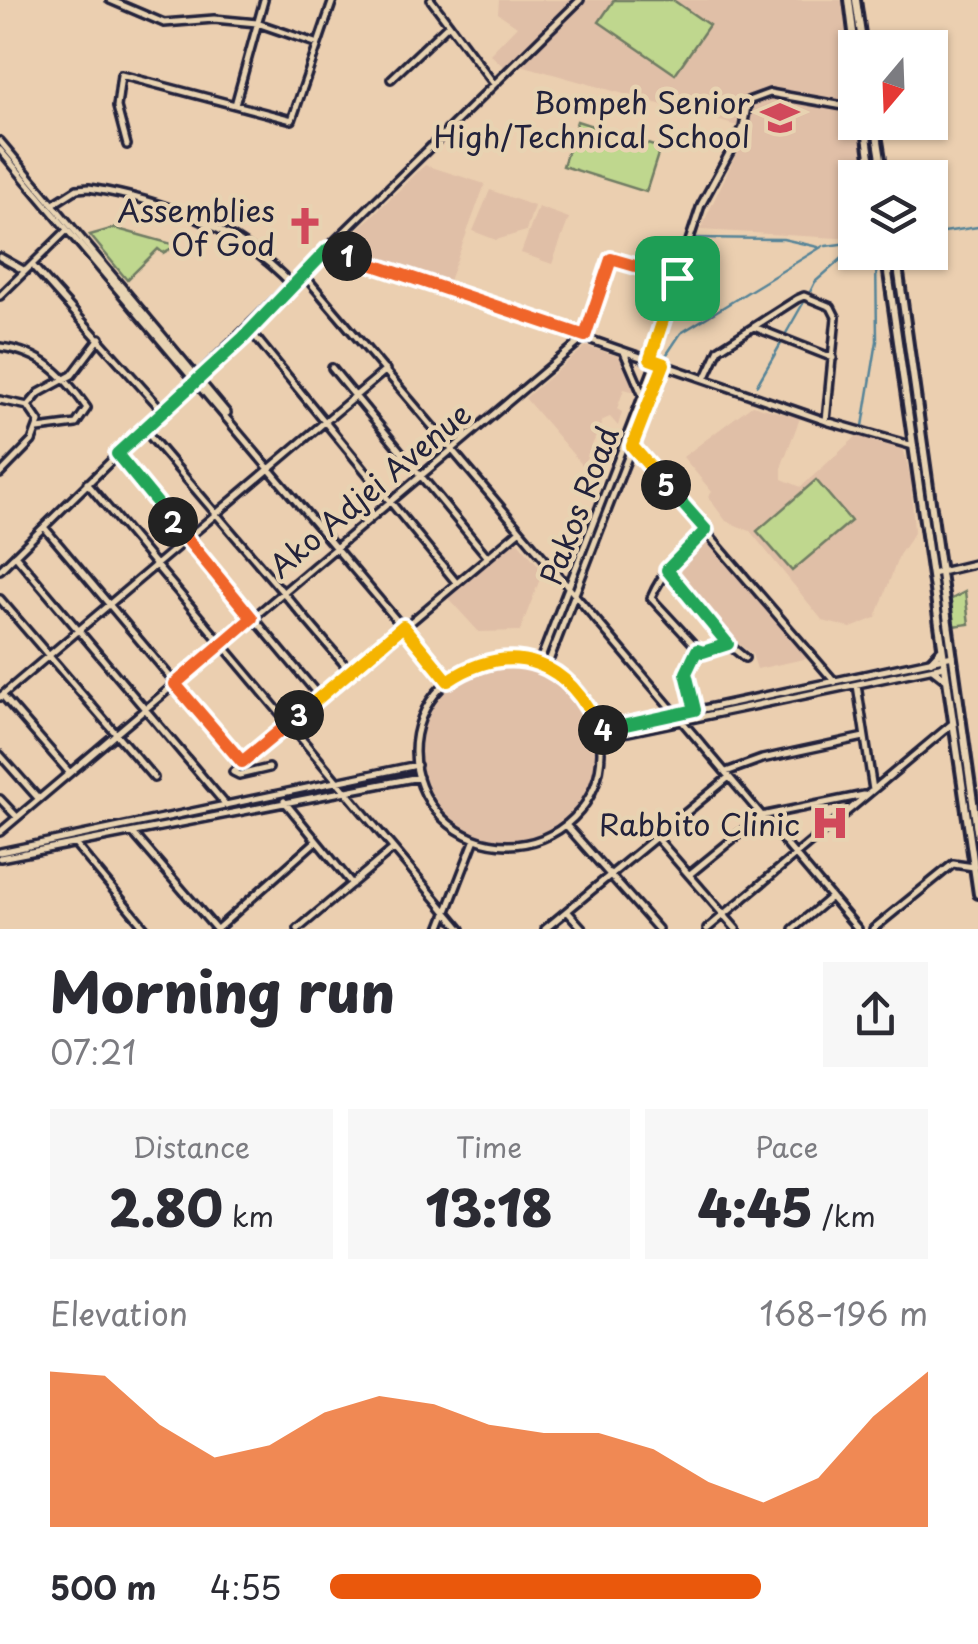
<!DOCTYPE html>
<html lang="en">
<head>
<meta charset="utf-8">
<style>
	:root { --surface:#fff; --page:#f7f7f7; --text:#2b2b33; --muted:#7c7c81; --accent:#ea580c }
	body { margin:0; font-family:"Playpen Sans",sans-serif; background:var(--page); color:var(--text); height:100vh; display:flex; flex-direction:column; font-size:38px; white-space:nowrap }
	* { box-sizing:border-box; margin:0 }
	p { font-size:32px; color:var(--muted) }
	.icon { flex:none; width:55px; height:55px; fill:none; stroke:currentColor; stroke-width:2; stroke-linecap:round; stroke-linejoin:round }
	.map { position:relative; height:929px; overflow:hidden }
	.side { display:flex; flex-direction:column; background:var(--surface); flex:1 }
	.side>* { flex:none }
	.needle { width:65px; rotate:199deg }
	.controls { position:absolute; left:838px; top:30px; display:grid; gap:20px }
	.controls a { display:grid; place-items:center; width:110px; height:110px; border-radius:0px; background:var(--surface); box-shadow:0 2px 8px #0004; font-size:50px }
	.pin { position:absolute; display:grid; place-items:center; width:85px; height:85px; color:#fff; margin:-42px; border-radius:20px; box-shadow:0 5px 15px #0006 }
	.km { position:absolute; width:50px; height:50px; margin:-25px; border-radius:50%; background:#222; color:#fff; font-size:28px; line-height:50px; text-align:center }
	.round { display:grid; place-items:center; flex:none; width:105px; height:105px; border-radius:0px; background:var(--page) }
	.headline { display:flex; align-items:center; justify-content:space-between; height:170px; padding:0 50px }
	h1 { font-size:55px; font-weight:800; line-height:75px }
	.figures { display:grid; grid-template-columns:repeat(3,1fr); gap:15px; height:170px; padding:10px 50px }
	.figures div { display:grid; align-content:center; border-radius:0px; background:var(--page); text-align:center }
	.figures b { font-size:50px; font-weight:800 }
	.figures small { font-size:28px; font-weight:400 }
	.figures p { font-size:28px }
	.chart { height:280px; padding:20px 50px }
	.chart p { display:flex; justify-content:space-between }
	.chart svg { width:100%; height:180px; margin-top:10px; fill:var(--accent); opacity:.7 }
	ul { padding:0 50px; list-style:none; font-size:32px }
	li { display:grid; grid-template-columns:160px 120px 1fr; align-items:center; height:75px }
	li i { height:25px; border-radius:12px; background:var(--accent) }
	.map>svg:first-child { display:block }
	.built { fill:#e0bfa7 }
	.green { fill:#bfd78e; stroke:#707c64; stroke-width:2.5 }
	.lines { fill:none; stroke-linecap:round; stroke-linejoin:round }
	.stream { stroke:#568498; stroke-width:2.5 }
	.street-casing { stroke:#22223b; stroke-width:12 }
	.secondary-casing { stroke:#22223b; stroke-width:14 }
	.street { stroke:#e8d3b2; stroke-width:5 }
	.secondary { stroke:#e8d3b2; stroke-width:6 }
	.split-1-casing { stroke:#fff; stroke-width:20 }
	.split-2-casing { stroke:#fff; stroke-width:20 }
	.split-3-casing { stroke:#fff; stroke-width:20 }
	.split-4-casing { stroke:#fff; stroke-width:20 }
	.split-5-casing { stroke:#fff; stroke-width:20 }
	.split-6-casing { stroke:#fff; stroke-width:20 }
	.split-1 { stroke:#f0652b; stroke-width:12 }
	.split-2 { stroke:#22a559; stroke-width:12 }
	.split-3 { stroke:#f0652b; stroke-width:12 }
	.split-4 { stroke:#f5b400; stroke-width:12 }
	.split-5 { stroke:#22a559; stroke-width:12 }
	.split-6 { stroke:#f5b400; stroke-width:12 }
	.labels { text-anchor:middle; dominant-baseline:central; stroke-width:9; stroke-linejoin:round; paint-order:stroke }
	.poi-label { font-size:30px; fill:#22223b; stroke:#e8d3b2; text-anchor:end }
	.street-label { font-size:30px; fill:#22223b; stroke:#e8d3b2 }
</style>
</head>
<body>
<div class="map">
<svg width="978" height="929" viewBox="0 0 978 929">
	<rect width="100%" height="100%" fill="#ebcfb0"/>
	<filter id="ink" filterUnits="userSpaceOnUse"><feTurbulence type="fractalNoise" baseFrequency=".01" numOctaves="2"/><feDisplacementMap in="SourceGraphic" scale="20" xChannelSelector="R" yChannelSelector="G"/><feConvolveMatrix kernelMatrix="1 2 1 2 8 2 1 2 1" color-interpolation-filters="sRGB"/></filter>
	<g filter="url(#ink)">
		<path class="built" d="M499 0H571L505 68 490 54 517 26 498 13Z
			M586 0H845L855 72V122L862 123 870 177 855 178V239L700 230 748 129 521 65Z
			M425 165 485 184 447 286 352 252 345 242Z
			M490 190 534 206 526 231 496 240 473 231Z
			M538 207 569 218 552 264 521 253Z
			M586 346 624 358 638 382 636 392 624 389 617 409 622 412 618 426 610 417 603 420 583 466 525 398Z
			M752 405 800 418 782 465V479L801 487 858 435 903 448 911 479 914 533 899 555 876 618 851 628 823 621 750 531 726 521 708 497 712 492 683 457Z
			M515 538 543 571 520 631 479 632 447 597Z
			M709 538 814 657 757 669 752 654 736 642 677 566Z
			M421 752a88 88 0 1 1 176 0a88 88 0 1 1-176 0Z"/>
		<path class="green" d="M614 0H673L709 25 675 74 599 22Z
			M577 121 660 148 646 192 563 166Z
			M114 228 179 246 181 256 172 248 163 253 158 249 127 280 90 235Z
			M816 480 851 521 792 571 757 531Z
			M965 592 969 624 952 626 948 601Z"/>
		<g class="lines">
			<path class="stream" d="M930 234 978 227
				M695 238 783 239 818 247
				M826 246 855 242
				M809 294 815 282 855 247
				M785 335 805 300
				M665 357 681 333 823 246
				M757 385 783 340
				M863 426 877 341 876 252"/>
			<g class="street-casing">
				<path id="street" d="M110 0 164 23 214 19 257 23 318 44
					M431 0 494 84
					M391 79 449 24
					M235 105 264 0
					M0 141 227 413
					M127 145 117 107 121 75 292 120 333 0
					M0 150 448 681
					M55 203 77 189 89 188C164 200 241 229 293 286
					M328 249 826 421 913 446
					M0 257 25 271
					M32 265 162 410
					M304 275 858 929
					M0 296 67 230
					M754 327 833 358
					M249 329 455 581
					M0 347C42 352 64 375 87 408L76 424 38 429
					M624 352 643 396
					M650 359 701 205 743 128 748 101 770 93 855 108
					M332 368 486 555
					M706 377 719 349 797 299 804 296 831 307 836 317 826 421
					M177 399 245 335
					M0 400 28 406 39 422 32 441 0 474
					M28 406 39 393 72 375 100 338
					M143 428 350 671
					M632 446 835 682
					M117 454 319 696
					M87 483 461 929
					M44 527 242 762
					M15 555 226 805
					M0 570 580 0
					M667 570 728 644 701 652 651 598C663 570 683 550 706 530
					M932 574 978 563
					M0 599 154 778
					M728 644 745 658
					M415 752a93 93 0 1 1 186 0a93 93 0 1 1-186 0Z
					M539 663 656 361
					M547 666 664 364
					M857 685 873 790
					M2 695 69 772
					M0 697 386 370
					M695 710 686 673 697 650
					M599 731 953 656
					M600 738 944 666
					M0 755 38 798
					M269 768 239 775 233 772 520 530
					M726 772 762 759 864 737
					M0 799 17 817
					M284 801 352 884
					M566 825 658 929
					M0 832 585 337 611 259 677 278
					M133 833 216 929
					M656 837 736 929
					M75 844 146 929
					M0 852 417 765
					M0 858 419 777
					M690 874 761 816 864 795
					M567 911 583 929
					M217 929 316 841
					M298 929 393 849
					M440 929 475 839
					M545 929 729 777
					M707 929 953 723
					M793 929 831 897
					M873 929 953 864 974 867"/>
			</g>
			<g class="secondary-casing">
				<path id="secondary" d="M849 0 855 48
					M856 0 863 48
					M865 122 873 178
					M875 122 884 178
					M885 252 978 894
					M896 252 978 837
					M931 661 942 649
					M933 669 947 680"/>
			</g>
			<use href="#street" class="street"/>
			<use href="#secondary" class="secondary"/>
		</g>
	</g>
	<g class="lines" filter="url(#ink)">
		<g class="split-1-casing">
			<path id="split-1" d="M347 256 585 336 611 259 677 278"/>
		</g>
		<g class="split-2-casing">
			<path id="split-2" d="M173 522 117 454 243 338 328 249 347 256"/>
		</g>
		<g class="split-3-casing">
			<path id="split-3" d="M173 522 252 618 175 684 242 762 299 715"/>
		</g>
		<g class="split-4-casing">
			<path id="split-4" d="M299 715 403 626 448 681C513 638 571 662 599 731L603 730"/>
		</g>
		<g class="split-5-casing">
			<path id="split-5" d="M603 730 695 710 686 673 697 650 703 652 728 644 667 570 706 530 666 485"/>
		</g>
		<g class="split-6-casing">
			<path id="split-6" d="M666 485 632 446 664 364 650 359 677 278"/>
		</g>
		<use href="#split-1" class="split-1"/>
		<use href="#split-2" class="split-2"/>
		<use href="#split-3" class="split-3"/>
		<use href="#split-4" class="split-4"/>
		<use href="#split-5" class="split-5"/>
		<use href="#split-6" class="split-6"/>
	</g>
	<defs>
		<g id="school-bare" transform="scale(3)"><path d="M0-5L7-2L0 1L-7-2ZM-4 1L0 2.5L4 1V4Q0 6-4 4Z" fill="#d1495b" stroke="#e8d3b2" stroke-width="2.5" paint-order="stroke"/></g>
		<g id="church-bare" transform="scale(3)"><path d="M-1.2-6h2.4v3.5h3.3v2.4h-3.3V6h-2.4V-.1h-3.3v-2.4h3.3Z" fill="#d1495b" stroke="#e8d3b2" stroke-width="2.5" paint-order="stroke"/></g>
		<g id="hospital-bare" transform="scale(3)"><path d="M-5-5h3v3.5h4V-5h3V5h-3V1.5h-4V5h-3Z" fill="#d1495b" stroke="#e8d3b2" stroke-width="2.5" paint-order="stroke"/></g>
	</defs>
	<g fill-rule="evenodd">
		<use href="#school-bare" x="780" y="118"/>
		<use href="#church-bare" x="305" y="226"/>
		<use href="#hospital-bare" x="830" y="823"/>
	</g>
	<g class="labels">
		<g class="poi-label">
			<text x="750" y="101">Bompeh Senior<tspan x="750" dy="34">High/Technical School</tspan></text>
			<text x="275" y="209">Assemblies<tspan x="275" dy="34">Of God</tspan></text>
			<text x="800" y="823">Rabbito Clinic</text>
		</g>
		<g class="street-label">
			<text transform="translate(369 489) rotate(-40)">Ako Adjei Avenue</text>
			<text transform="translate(578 505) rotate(-69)">Pakos Road</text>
		</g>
	</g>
</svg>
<div class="controls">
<a><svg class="needle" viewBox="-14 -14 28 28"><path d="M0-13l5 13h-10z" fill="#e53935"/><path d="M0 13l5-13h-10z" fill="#7c7c81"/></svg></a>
<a><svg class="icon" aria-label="layers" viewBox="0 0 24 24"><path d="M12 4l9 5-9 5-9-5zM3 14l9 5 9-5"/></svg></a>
</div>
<div class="pin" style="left:677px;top:278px;background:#1e9e55"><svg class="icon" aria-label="arrive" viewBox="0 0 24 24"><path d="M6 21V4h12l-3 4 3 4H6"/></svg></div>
<b class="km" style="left:347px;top:256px">1</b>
<b class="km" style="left:173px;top:522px">2</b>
<b class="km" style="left:299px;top:715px">3</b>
<b class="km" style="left:603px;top:730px">4</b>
<b class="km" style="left:666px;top:485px">5</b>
</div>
<section class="side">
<div class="headline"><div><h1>Morning run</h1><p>07:21</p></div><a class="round"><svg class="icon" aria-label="share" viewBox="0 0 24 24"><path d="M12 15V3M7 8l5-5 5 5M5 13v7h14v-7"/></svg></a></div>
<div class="figures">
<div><p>Distance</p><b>2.80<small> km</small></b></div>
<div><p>Time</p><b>13:18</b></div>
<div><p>Pace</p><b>4:45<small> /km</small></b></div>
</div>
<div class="chart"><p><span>Elevation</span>168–196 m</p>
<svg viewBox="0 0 160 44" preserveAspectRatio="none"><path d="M0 44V6L10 7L20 19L30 27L40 24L50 16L60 12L70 14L80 19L90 21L100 21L110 25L120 33L130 38L140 32L150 17L160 6V44z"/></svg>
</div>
<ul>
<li><b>500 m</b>4:55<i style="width:72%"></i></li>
</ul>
</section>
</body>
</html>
